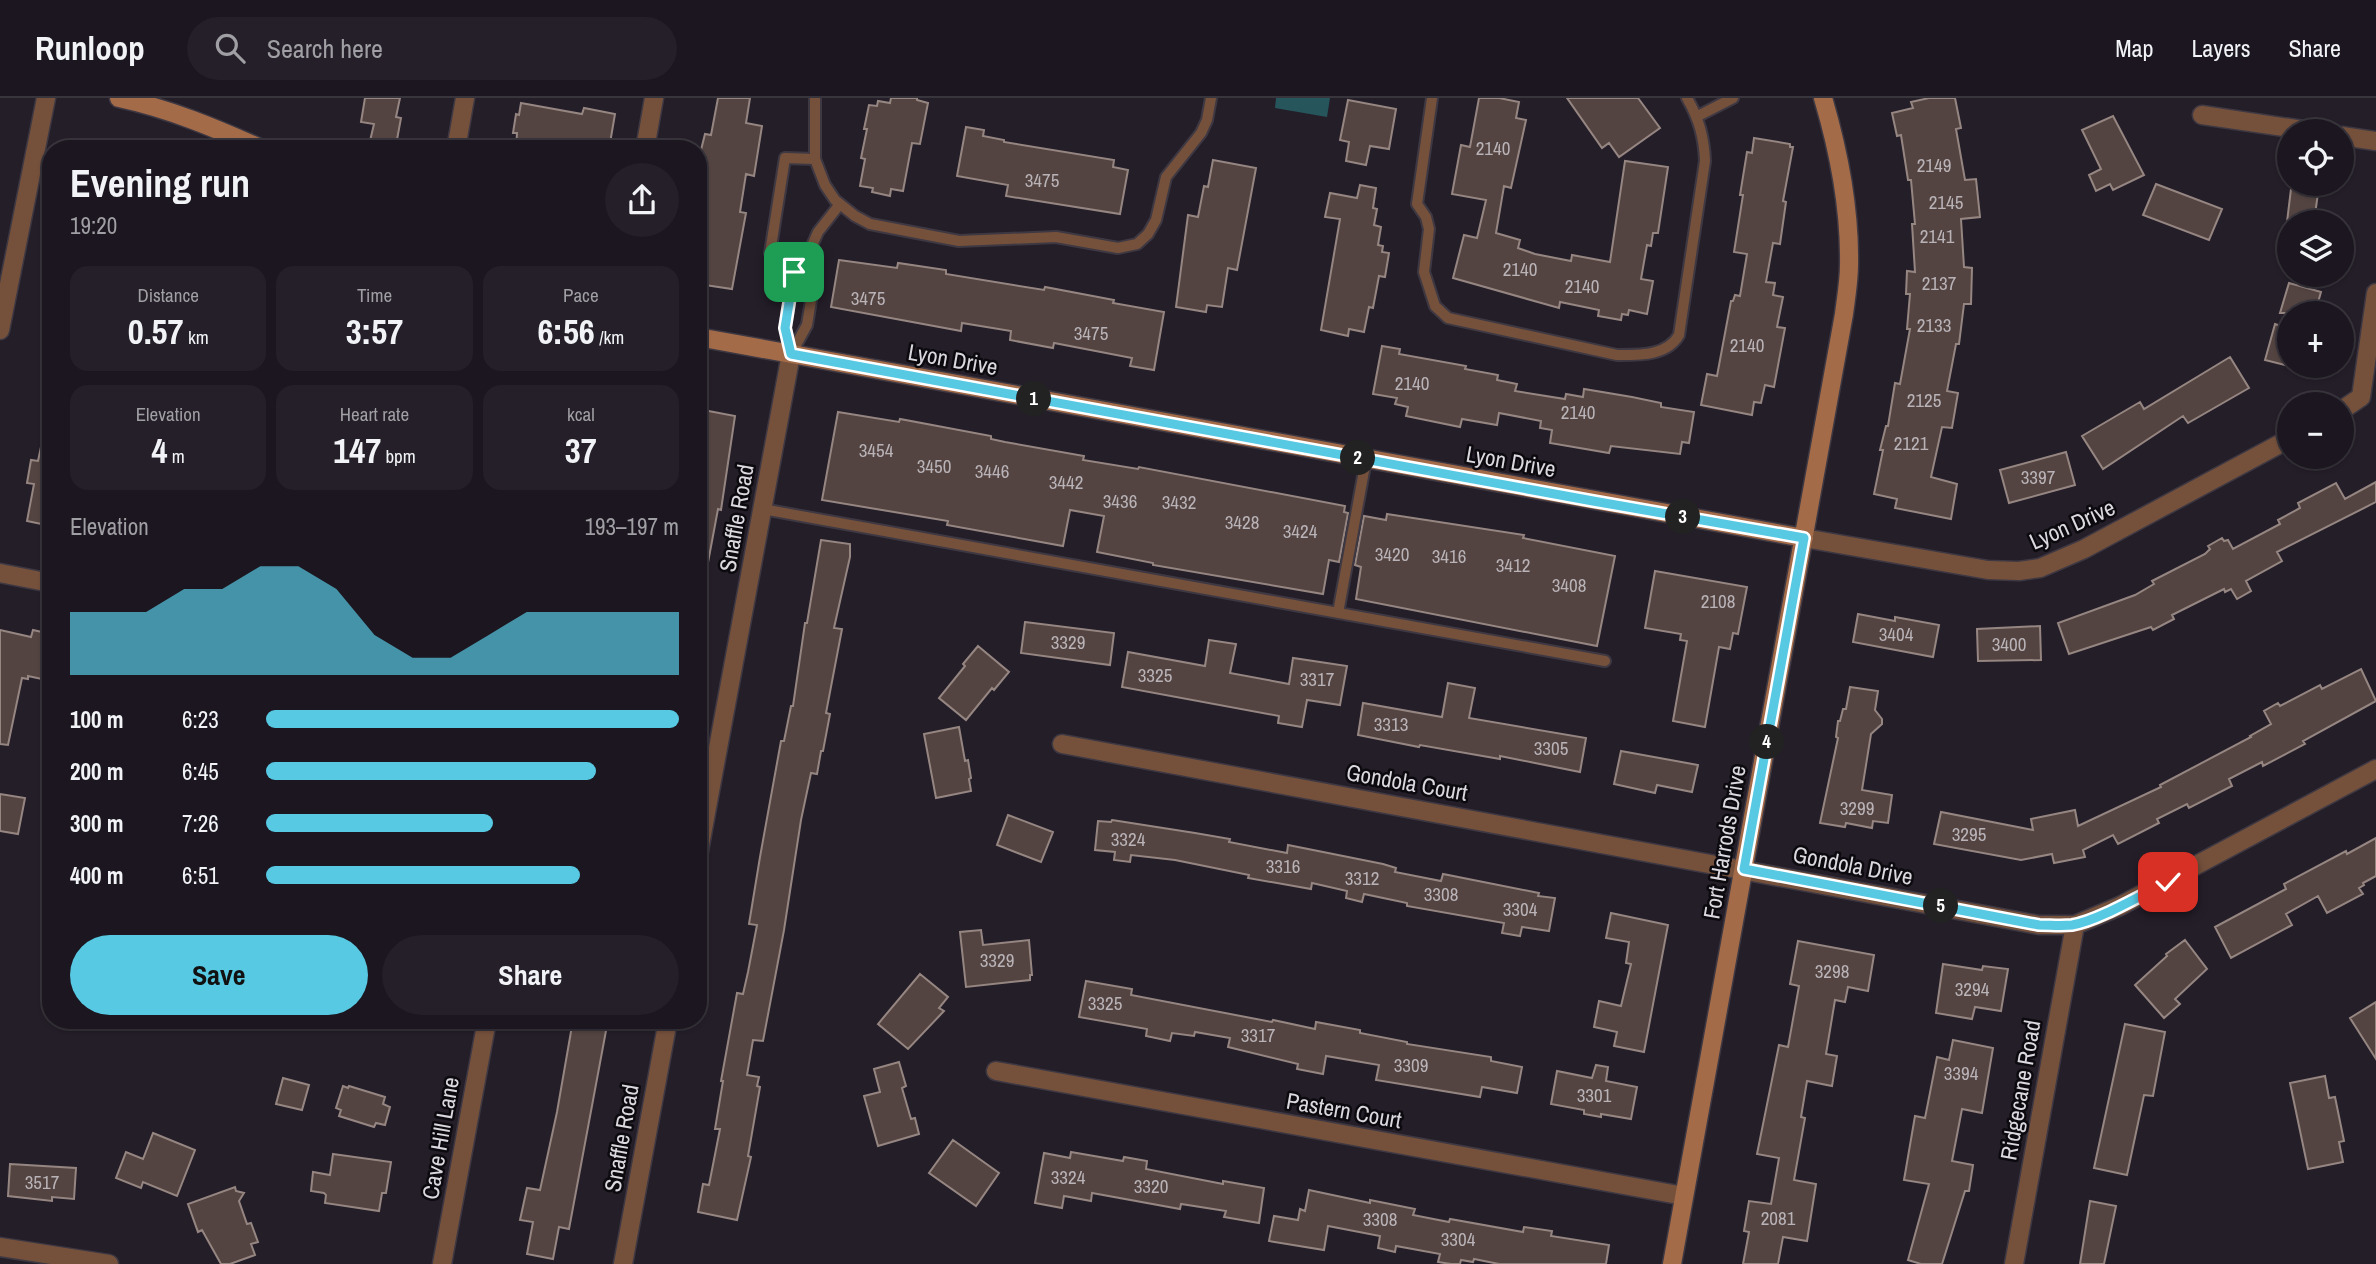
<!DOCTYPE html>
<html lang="en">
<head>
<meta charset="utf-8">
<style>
	:root { --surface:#1b161f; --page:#241f28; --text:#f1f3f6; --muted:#a09fa4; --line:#39353d; --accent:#58c9e3 }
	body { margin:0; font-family:"Archivo Narrow",sans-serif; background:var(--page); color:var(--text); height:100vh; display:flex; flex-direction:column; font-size:26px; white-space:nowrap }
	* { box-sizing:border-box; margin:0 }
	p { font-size:23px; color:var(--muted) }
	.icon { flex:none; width:38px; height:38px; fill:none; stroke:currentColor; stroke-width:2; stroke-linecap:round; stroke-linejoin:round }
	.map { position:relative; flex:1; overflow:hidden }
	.sheet { position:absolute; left:42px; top:42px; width:665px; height:889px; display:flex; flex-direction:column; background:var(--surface); border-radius:28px; box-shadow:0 2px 5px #0004,0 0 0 2px var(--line) }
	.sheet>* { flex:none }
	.buttons { position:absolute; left:2277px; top:21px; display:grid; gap:14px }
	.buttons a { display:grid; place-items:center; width:77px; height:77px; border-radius:50%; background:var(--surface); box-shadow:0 2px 5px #0004,0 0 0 2px var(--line); font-size:35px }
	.pin { position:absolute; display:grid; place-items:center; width:60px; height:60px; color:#fff; margin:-30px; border-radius:14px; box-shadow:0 4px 10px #0006 }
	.km { position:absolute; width:35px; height:35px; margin:-18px; border-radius:50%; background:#222; color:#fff; font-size:19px; line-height:35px; text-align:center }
	.round { display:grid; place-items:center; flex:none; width:74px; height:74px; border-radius:37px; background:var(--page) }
	.summary { display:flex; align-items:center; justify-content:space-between; height:119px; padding:0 28px }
	h1 { font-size:38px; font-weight:700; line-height:52px }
	.metrics { display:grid; grid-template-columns:repeat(3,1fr); gap:10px; height:119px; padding:7px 28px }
	.metrics div { display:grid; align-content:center; border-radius:18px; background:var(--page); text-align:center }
	.metrics b { font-size:35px; font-weight:700 }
	.metrics small { font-size:19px; font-weight:400 }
	.metrics p { font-size:19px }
	.chart { height:196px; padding:14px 28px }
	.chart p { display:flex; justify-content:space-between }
	.chart svg { width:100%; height:126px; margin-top:7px; fill:var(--accent); opacity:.7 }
	.action { display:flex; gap:14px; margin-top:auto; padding:14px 28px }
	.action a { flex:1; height:80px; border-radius:42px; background:var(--accent); color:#111; font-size:28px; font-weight:700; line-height:80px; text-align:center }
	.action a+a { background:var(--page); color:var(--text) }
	ul { padding:0 28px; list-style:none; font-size:23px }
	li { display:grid; grid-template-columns:112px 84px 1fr; align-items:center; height:52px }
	li i { height:18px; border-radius:9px; background:var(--accent) }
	header { display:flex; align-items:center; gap:42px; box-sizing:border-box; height:98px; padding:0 35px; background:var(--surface); border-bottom:2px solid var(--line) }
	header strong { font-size:33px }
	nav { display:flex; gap:38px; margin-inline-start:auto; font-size:24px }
	.search { width:490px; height:63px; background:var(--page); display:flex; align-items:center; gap:18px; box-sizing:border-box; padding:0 24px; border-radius:38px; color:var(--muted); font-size:26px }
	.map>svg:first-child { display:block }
	.water { fill:#26555c }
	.building { fill:#534441; stroke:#968682; stroke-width:2 }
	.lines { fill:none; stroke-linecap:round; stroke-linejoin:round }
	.lane-casing { stroke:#3e3842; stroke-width:14 }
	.street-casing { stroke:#3e3842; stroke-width:21 }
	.secondary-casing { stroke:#3e3842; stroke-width:21 }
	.lane { stroke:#75513c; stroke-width:10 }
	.street { stroke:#75513c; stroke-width:18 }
	.secondary { stroke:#a46b49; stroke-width:18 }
	.route-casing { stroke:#fff; stroke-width:14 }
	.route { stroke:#58c9e3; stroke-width:9 }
	.labels { text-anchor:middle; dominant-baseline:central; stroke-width:5; stroke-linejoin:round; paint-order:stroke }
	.number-label { font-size:19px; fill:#b9b3b8 }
	.street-label { font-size:23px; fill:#dbd8df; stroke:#0c0a0e }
</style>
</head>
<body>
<header>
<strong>Runloop</strong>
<div class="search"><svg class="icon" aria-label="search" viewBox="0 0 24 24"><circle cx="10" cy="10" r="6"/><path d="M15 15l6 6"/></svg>Search here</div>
<nav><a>Map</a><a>Layers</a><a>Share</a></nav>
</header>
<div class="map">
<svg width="2376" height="1166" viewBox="0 0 2376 1166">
	<rect width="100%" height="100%" fill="#241e29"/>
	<path class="water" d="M1276 0H1330L1327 19 1275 10Z"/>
	<path class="building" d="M365 0H400L396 19 401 20 396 47 370 43 374 26 361 24Z
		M718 0H750L746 25 762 28 754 78 746 76 740 114 746 115 732 191 698 186V64L705 36 711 37Z
		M891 0H917V2L928 5 920 46 912 45 903 93 891 91 890 98 872 94 873 90 860 88 865 61 861 60 867 31H864L869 7 877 8 878 3 890 5Z
		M1479 0H1499L1519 4 1516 20 1526 22 1511 90 1504 88 1496 135 1520 142 1518 150 1535 156 1571 163 1572 157 1610 164 1625 63 1668 69 1658 135H1653L1651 148 1647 147 1641 181 1653 183 1647 216 1629 212 1628 217 1622 216 1621 222 1598 218 1599 212 1560 204 1559 210 1453 180 1464 137 1477 140 1486 102 1452 96 1461 47 1470 49Z
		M1567 0H1638L1660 30 1619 59 1609 45 1602 50Z
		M1929 0H1955L1961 30 1956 31 1965 82 1976 81 1980 119 1961 121 1964 169 1972 170 1971 206H1964L1959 246H1956L1947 293 1958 295 1952 330 1942 329 1931 379 1957 386 1951 421 1895 410 1897 401 1874 396 1883 352H1880L1886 328H1888L1895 285 1900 286 1910 231H1907L1910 196H1906L1907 173 1915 174 1912 126H1915L1911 82H1908L1901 37 1897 38 1892 15 1913 10 1911 4Z
		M1348 2 1396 11 1389 51 1370 48 1366 67 1346 63 1349 44 1340 42Z
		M521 5 582 16 584 10 615 16 609 51H516L517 35H513L516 16 519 17Z
		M2113 18 2144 77 2113 92 2110 86 2096 93 2089 77 2101 71 2082 32Z
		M966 29 984 32 983 38 1004 42V44L1114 62 1113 69 1128 72 1120 116 1006 98 1008 87 957 78Z
		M1754 40 1790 46V49H1793L1783 103 1786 104 1780 146 1773 145 1766 184 1775 185 1773 197 1783 199 1777 229 1785 230 1774 289 1765 287 1761 305 1754 304 1752 317 1701 307 1707 276 1717 278 1731 203H1733L1735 197 1740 198 1747 156 1734 154 1743 97H1740L1747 54 1752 55Z
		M1213 62 1256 70 1237 172 1228 170 1222 209 1207 207 1206 214 1176 209 1188 117 1198 119 1204 88 1208 89Z
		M2156 86 2222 111 2209 142 2143 117Z
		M1360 87 1376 90 1373 110 1377 111 1374 127 1381 129 1378 147 1383 148 1382 154 1389 155 1385 179 1379 178 1373 210 1369 209 1364 234 1349 231 1348 238 1321 232 1340 121 1325 119 1330 95 1357 100Z
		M2291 91 2318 95 2314 124H2287Z
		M839 162 897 170 898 165 946 172V176L1044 192 1045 189 1114 202 1113 205 1164 214 1154 272 1130 268 1132 260 1054 245 1053 250 1010 242 1011 233 962 225 961 233 831 209Z
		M2289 185 2321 194 2315 215H2280Z
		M2275 226 2289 231V268L2265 262Z
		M1382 248 1400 251 1399 256 1466 268 1465 271 1498 277 1497 282 1517 286 1515 293 1565 301 1566 296 1583 299 1584 291 1632 299 1661 305V309L1694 314 1689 345 1682 344 1680 356 1611 348 1609 355 1550 345 1552 332 1540 330 1541 323 1499 315 1497 327 1462 321 1460 329 1406 318 1408 309 1395 306 1397 300 1373 296Z
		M2230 259 2249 290 2188 325 2183 318 2103 371 2082 338 2140 304 2144 311Z
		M698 311 735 318 721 412 718 411 707 470 698 469Z
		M838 314 899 324 900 321 991 338V341L1005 344 1084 358 1083 362 1138 371 1139 369 1345 408 1344 414 1348 415 1339 464 1329 462 1323 496 1153 467V465L1097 454 1104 418 1070 412 1063 448 947 427 948 423 822 402Z
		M42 344 51 345V428L27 423 34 386 27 385 31 362 38 363Z
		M2066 354 2075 387 2009 405 2000 372Z
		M2376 384V404L2277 454 2282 463 2246 483 2251 493 2237 501 2231 491 2225 494 2224 491 2172 517 2174 521 2153 532 2151 529 2069 556 2058 525 2135 497 2154 486 2152 483 2205 456 2210 451 2208 448 2222 440 2224 443 2228 442 2233 451 2280 426 2278 422 2300 410 2298 405 2336 385 2345 401Z
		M1387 416 1524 437 1523 440 1615 458 1597 548 1356 501 1361 469 1355 467 1364 418 1386 422Z
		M821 442 850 446V459L834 530 842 531 826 615 830 616 823 653H821L817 676 811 675 801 722 784 832 763 943 753 942 747 977 759 979 757 988 760 989 748 1058 751 1059 737 1122 698 1114 703 1086 709 1087 720 1031H715L723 983H721L737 895 743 896 748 874 757 827 749 826 760 759 781 643H784L791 608H793L805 525H807Z
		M1655 473 1747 489 1738 536 1733 535 1730 551 1719 549 1705 629 1673 623 1687 543 1680 542 1681 536 1645 530Z
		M1858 516 1895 523V519L1939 527 1933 559 1853 544Z
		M1025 524 1114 535 1110 567 1021 555Z
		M2040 528 2041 562 1978 563 1977 531Z
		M0 532 31 539 33 532 51 536V583L28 578V581L22 580 8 647 0 646Z
		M1209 542 1236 546 1230 575 1289 586 1293 560 1347 568 1340 607 1307 602 1302 629 1278 625 1279 618 1122 589 1128 554 1205 568Z
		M978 548 1009 574 994 592 992 590 966 622 939 600 965 568 963 566Z
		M2361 571 2376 603 2303 643 2305 646 2263 668 2262 664 2229 681 2232 688 2189 710 2187 706 2157 721 2159 725 2118 746 2113 737 2083 752 2085 759 2054 765 2052 756 2021 762 1934 746 1941 714 2033 732 2031 721 2075 712 2078 728 2161 689 2160 687 2251 639 2250 638 2271 626 2264 613 2278 605 2280 608 2320 587 2322 591Z
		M1448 585 1475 590 1469 620 1586 640 1580 674 1500 658V661L1420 647 1419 649 1358 637 1363 605 1442 619Z
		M1850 589 1878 593 1875 612 1882 621V626L1871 636 1862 692 1892 697 1888 725 1873 723 1872 730 1846 725 1845 729 1820 725 1838 640 1836 639 1838 623H1840L1843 611H1846Z
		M959 629 965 663 968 662 971 680 969 681 971 693 936 700 924 636Z
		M1621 653 1698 667 1692 694 1657 687 1655 695 1614 686Z
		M0 696 25 700 18 736 0 733Z
		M1008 717 1053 734 1041 764 997 747Z
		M1112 722 1195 735 1230 741 1229 744 1287 755 1288 747 1383 766 1396 770 1395 774 1441 783 1443 776 1539 795 1538 798 1555 800 1549 833 1522 829 1520 838 1502 835 1504 825 1407 808V805L1364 796 1362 804 1346 800 1347 793 1312 785 1311 791 1248 780 1249 777 1175 762 1131 757 1130 764 1114 762 1115 754 1095 752 1098 723 1111 724Z
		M2376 740V778L2363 785 2364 787 2359 790 2363 796 2327 815 2318 798 2286 816 2292 827 2231 860 2215 829 2286 791 2284 786 2346 753 2347 756Z
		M1611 815 1668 827 1644 954 1614 948 1617 934 1594 929 1599 903 1621 908 1631 866 1626 865 1629 844 1606 840Z
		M981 832 983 847 1029 842 1032 877H1030V882L966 889 960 834Z
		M2185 842 2207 871 2175 901 2180 906 2164 920 2135 887 2167 858 2166 856Z
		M1798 843 1874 857 1868 893 1848 889 1845 904 1835 902 1826 956 1837 958 1832 988 1807 983 1801 1019 1805 1020 1794 1082 1816 1086 1807 1143 1783 1139 1778 1166H1743L1749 1134 1744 1133 1749 1103 1771 1106 1779 1060 1757 1056 1779 947 1788 949 1799 888 1790 886Z
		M1943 866 1982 872 1983 868 2008 871 2001 913 1975 909 1972 921 1936 915Z
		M920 876 948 899 939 910 944 913 908 951 878 926Z
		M1086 883 1132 891 1131 897 1272 924 1273 922 1315 931 1316 924 1360 932V935L1407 944V946L1491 959V963L1522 969 1517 995 1482 989 1480 999 1376 982 1379 967 1326 958 1323 976 1297 971 1298 966 1228 949 1230 940 1195 934 1194 938 1172 935 1170 943 1146 938 1147 931 1079 919Z
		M2376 904V961L2350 920Z
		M573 922H608L569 1131 559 1129 553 1161 527 1156 533 1124 520 1122 527 1090 540 1092 557 1014Z
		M2125 926 2165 934 2153 998 2144 997 2127 1077 2094 1070Z
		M1953 942 1993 950 1982 1015 1962 1011 1952 1063 1973 1067 1969 1093H1965L1942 1166H1921L1908 1162 1929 1086 1904 1082 1915 1018 1925 1020 1937 959 1949 962Z
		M899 964 906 988 902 990 911 1021 915 1020 919 1036 878 1048 864 998 880 994 874 971Z
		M1596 967 1608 969 1606 983 1637 989 1631 1021 1601 1016V1019L1584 1016V1012L1551 1006 1557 973 1592 980Z
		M2325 978 2329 1000 2335 999 2344 1043 2339 1044 2343 1064 2308 1071 2290 985Z
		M283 980 309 987 302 1012 276 1006Z
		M343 988 348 990 349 988 385 999 383 1006 390 1009 385 1027 376 1025 374 1029 339 1018 341 1012 336 1010Z
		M153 1035 195 1052 177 1098 143 1084 141 1090 116 1080 126 1054 143 1061Z
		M953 1042 999 1075 976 1108 929 1075Z
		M1071 1054 1123 1063 1124 1059 1147 1063 1146 1071 1223 1086V1083L1264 1090 1259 1125 1224 1119 1226 1113 1181 1106 1180 1111 1092 1095 1091 1103 1064 1098 1062 1110 1035 1105 1044 1055 1070 1060Z
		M333 1056 391 1064 386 1095H382L379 1113 325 1105 326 1097 324 1095 311 1093 313 1074 330 1077Z
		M10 1066 76 1070 74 1101 52 1099V1103L8 1098Z
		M235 1089 236 1093 244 1095 239 1103 247 1126 251 1125 258 1144 251 1146 255 1157 230 1166H221L202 1132 198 1134 188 1106Z
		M1309 1092 1370 1105V1102L1415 1111 1413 1117 1449 1124 1450 1121 1523 1134 1524 1129 1552 1133 1551 1138 1609 1147 1606 1166H1499L1474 1161 1473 1164 1461 1162 1460 1166H1451L1438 1164 1440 1156 1396 1148 1395 1154 1378 1150 1380 1138 1328 1128 1324 1152 1269 1143 1274 1118 1298 1122 1300 1111 1305 1113Z
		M2090 1103 2116 1108 2104 1166H2080Z"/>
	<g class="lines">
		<g class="lane-casing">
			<path id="lane" d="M815 0V61L825 87 835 102 855 118 870 126 959 143 1056 139 1118 150 1137 146 1148 136 1156 122 1166 79 1201 35 1207 22 1211 0
				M1432 0 1417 106 1426 119 1429 131 1424 174 1435 208 1448 220 1617 257C1640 257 1667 258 1679 237L1705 63C1704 39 1699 21 1687 0
				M1698 18 1733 0
				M791 256 807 227 816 172 807 159 770 155 785 60 815 61
				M791 256 785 230 794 174 807 159 818 134 840 106
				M762 411 1605 563
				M1338 515 1366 362"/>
		</g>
		<g class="street-casing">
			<path id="street" d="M2202 17 2310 33
				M2342 38 2376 43
				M456 51 465 0
				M645 51 654 0
				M0 232 46 0
				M2342 312 2361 299 2376 195
				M1804 440 1988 472 2019 473 2040 470 2084 451 2289 341
				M0 475 51 485
				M1062 646 2039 827H2075L2120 808 2376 671
				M698 758 791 256
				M996 973 1684 1098
				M0 1149 109 1166
				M442 1166 487 922
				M623 1166 668 922
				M2014 1166 2075 827"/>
		</g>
		<g class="secondary-casing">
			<path id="secondary" d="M119 0C170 11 215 30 262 51
				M698 239 1804 440
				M1672 1166 1844 216C1846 200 1849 183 1849 167 1850 110 1839 54 1823 0"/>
		</g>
		<use href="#lane" class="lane"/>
		<use href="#street" class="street"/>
		<use href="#secondary" class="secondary"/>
	</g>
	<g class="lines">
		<g class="route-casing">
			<path id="route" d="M794 174 785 230 791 256 1593 403 1804 440 1744 771 2039 827C2050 827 2061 828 2072 827 2098 823 2143 796 2168 784"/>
		</g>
		<use href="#route" class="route"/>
	</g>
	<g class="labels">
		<g class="number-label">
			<text x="1493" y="50">2140</text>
			<text x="1934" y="67">2149</text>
			<text x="1042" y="82">3475</text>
			<text x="1946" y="104">2145</text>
			<text x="1937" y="138">2141</text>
			<text x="1520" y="171">2140</text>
			<text x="1939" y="185">2137</text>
			<text x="1582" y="188">2140</text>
			<text x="868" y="200">3475</text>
			<text x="1934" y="227">2133</text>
			<text x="1091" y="235">3475</text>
			<text x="1747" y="247">2140</text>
			<text x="1412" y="285">2140</text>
			<text x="1924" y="302">2125</text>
			<text x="1578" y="314">2140</text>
			<text x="1911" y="345">2121</text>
			<text x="876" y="352">3454</text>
			<text x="934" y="368">3450</text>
			<text x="992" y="373">3446</text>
			<text x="2038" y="379">3397</text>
			<text x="1066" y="384">3442</text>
			<text x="1120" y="403">3436</text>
			<text x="1179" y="404">3432</text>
			<text x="1242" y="424">3428</text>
			<text x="1300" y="433">3424</text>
			<text x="1392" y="456">3420</text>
			<text x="1449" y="458">3416</text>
			<text x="1513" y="467">3412</text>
			<text x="1569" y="487">3408</text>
			<text x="1718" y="503">2108</text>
			<text x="1896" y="536">3404</text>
			<text x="1068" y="544">3329</text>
			<text x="2009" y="546">3400</text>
			<text x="1155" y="577">3325</text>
			<text x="1317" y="581">3317</text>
			<text x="1391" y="626">3313</text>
			<text x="1551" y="650">3305</text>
			<text x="1857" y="710">3299</text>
			<text x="1969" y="736">3295</text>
			<text x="1128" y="741">3324</text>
			<text x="1283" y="768">3316</text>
			<text x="1362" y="780">3312</text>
			<text x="1441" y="796">3308</text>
			<text x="1520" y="811">3304</text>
			<text x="997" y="862">3329</text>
			<text x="1832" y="873">3298</text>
			<text x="1972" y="891">3294</text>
			<text x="1105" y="905">3325</text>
			<text x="1258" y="937">3317</text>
			<text x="1411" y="967">3309</text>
			<text x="1961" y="975">3394</text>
			<text x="1594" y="997">3301</text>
			<text x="1068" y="1079">3324</text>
			<text x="42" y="1084">3517</text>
			<text x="1151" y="1088">3320</text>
			<text x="1778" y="1120">2081</text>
			<text x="1380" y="1121">3308</text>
			<text x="1458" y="1141">3304</text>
		</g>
		<g class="street-label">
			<text transform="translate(953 261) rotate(10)">Lyon Drive</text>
			<text transform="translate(1511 363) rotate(10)">Lyon Drive</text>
			<text transform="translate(736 420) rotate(-80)">Snaffle Road</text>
			<text transform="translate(2072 426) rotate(-24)">Lyon Drive</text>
			<text transform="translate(1407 684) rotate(10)">Gondola Court</text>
			<text transform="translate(1724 744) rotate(-80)">Fort Harrods Drive</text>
			<text transform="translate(1853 767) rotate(11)">Gondola Drive</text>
			<text transform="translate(2020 992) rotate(-80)">Ridgecane Road</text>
			<text transform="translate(1344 1012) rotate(10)">Pastern Court</text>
			<text transform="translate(440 1040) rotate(-80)">Cave Hill Lane</text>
			<text transform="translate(621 1040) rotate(-80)">Snaffle Road</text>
		</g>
	</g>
</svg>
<div class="buttons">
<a><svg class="icon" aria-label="locate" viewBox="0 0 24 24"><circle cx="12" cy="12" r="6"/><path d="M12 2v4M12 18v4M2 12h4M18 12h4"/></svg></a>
<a><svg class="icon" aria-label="layers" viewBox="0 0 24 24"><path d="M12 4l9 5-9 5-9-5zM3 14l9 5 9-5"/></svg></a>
<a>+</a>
<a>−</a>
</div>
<div class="pin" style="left:794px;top:174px;background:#1e9e55"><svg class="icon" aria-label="arrive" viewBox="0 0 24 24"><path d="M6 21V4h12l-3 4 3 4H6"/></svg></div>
<div class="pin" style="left:2168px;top:784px;background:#d93025"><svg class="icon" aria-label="check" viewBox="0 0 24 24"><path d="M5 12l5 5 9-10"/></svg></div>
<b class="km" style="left:1034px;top:301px">1</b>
<b class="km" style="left:1358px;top:360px">2</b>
<b class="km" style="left:1683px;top:419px">3</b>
<b class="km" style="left:1767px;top:644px">4</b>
<b class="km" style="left:1941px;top:808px">5</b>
<section class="sheet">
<div class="summary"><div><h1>Evening run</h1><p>19:20</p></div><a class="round"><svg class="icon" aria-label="share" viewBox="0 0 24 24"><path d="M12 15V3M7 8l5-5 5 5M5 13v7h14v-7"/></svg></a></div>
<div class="metrics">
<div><p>Distance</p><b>0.57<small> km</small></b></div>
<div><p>Time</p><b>3:57</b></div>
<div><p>Pace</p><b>6:56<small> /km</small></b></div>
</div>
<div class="metrics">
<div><p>Elevation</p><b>4<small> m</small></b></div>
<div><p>Heart rate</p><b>147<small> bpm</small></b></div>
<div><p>kcal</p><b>37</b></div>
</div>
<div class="chart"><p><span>Elevation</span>193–197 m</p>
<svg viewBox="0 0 160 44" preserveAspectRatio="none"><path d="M0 44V22L10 22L20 22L30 14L40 14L50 6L60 6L70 14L80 30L90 38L100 38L110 30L120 22L130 22L140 22L150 22L160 22V44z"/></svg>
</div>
<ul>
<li><b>100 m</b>6:23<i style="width:100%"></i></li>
<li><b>200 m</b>6:45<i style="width:80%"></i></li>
<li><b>300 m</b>7:26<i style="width:55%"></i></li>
<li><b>400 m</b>6:51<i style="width:76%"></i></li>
</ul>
<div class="action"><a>Save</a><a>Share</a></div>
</section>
</div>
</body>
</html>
